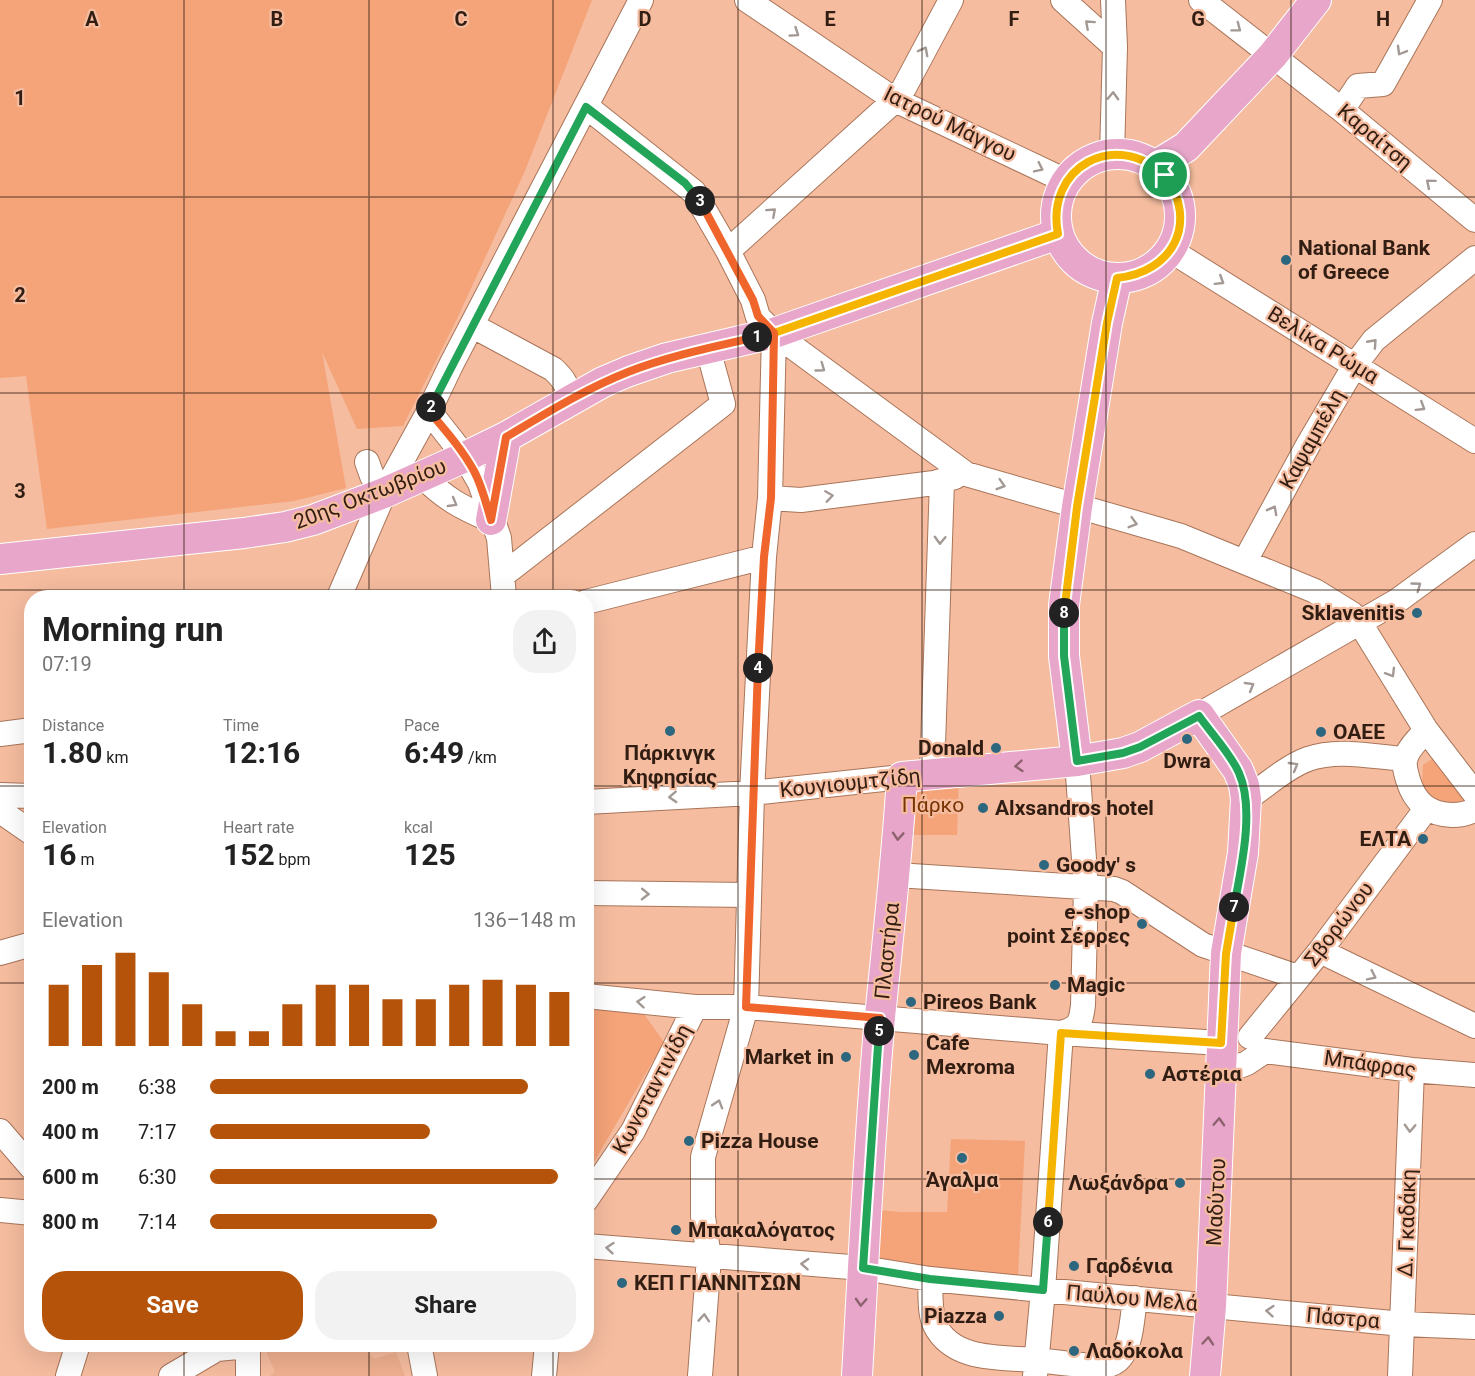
<!DOCTYPE html>
<html lang="en">
<head>
<meta charset="utf-8">
<style>
	:root { --surface:#fff; --page:#f2f2f2; --text:#222; --muted:#767676; --accent:#b45309 }
	body { margin:0; font-family:Roboto,sans-serif; background:var(--page); color:var(--text); height:100vh; display:flex; flex-direction:column; font-size:22px; white-space:nowrap }
	* { box-sizing:border-box; margin:0 }
	p { font-size:20px; color:var(--muted) }
	.icon { flex:none; width:33px; height:33px; fill:none; stroke:currentColor; stroke-width:2; stroke-linecap:round; stroke-linejoin:round }
	.map { position:relative; flex:1; overflow:hidden }
	.panel { position:absolute; left:24px; top:590px; width:570px; height:762px; display:flex; flex-direction:column; background:var(--surface); border-radius:24px; box-shadow:0 6px 24px #0002 }
	.panel>* { flex:none }
	.pin { position:absolute; display:grid; place-items:center; width:51px; height:51px; color:#fff; margin:-26px; border:3px solid #fff; border-radius:50%; box-shadow:0 2px 6px #0007 }
	.km { position:absolute; width:30px; height:30px; margin:-15px; border-radius:50%; background:#222; color:#fff; font-size:16px; line-height:30px; text-align:center }
	.round { display:grid; place-items:center; flex:none; width:63px; height:63px; border-radius:24px; background:var(--page) }
	.head { display:flex; align-items:center; justify-content:space-between; height:102px; padding:0 18px }
	h1 { font-size:33px; font-weight:700; line-height:45px }
	.metrics { display:grid; grid-template-columns:repeat(3,1fr); gap:9px; height:102px; padding:6px 18px }
	.metrics div { display:grid; align-content:center }
	.metrics b { font-size:30px; font-weight:700 }
	.metrics small { font-size:16px; font-weight:400 }
	.metrics p { font-size:16px }
	.chart { height:168px; padding:12px 18px }
	.chart p { display:flex; justify-content:space-between }
	.chart svg { width:100%; height:108px; margin-top:6px; stroke:var(--accent); stroke-width:6 }
	.cta { display:flex; gap:12px; margin-top:auto; padding:12px 18px }
	.cta a { flex:1; height:69px; border-radius:24px; background:var(--accent); color:#fff; font-size:24px; font-weight:700; line-height:69px; text-align:center }
	.cta a+a { background:var(--page); color:var(--text) }
	ul { padding:0 18px; list-style:none; font-size:20px }
	li { display:grid; grid-template-columns:96px 72px 1fr; align-items:center; height:45px }
	li i { height:15px; border-radius:8px; background:var(--accent) }
	.map>svg:first-child { display:block }
	.built { fill:#eeaf8f }
	.green { fill:#f5a378 }
	.lines { fill:none; stroke-linecap:round; stroke-linejoin:round }
	.minor-casing { stroke:#a9755a; stroke-width:26 }
	.major-casing { stroke:#fff; stroke-width:32 }
	.minor { stroke:#fff; stroke-width:24 }
	.major { stroke:#e8a7ca; stroke-width:30 }
	.oneway { stroke:#a39994 }
	.oneway2 { stroke:#8d626e }
	.split-1-casing { stroke:#fff; stroke-width:12 }
	.split-2-casing { stroke:#fff; stroke-width:12 }
	.split-3-casing { stroke:#fff; stroke-width:12 }
	.split-4-casing { stroke:#fff; stroke-width:12 }
	.split-5-casing { stroke:#fff; stroke-width:12 }
	.split-6-casing { stroke:#fff; stroke-width:12 }
	.split-7-casing { stroke:#fff; stroke-width:12 }
	.split-8-casing { stroke:#fff; stroke-width:12 }
	.split-9-casing { stroke:#fff; stroke-width:12 }
	.split-1 { stroke:#f5b400; stroke-width:8 }
	.split-2 { stroke:#f0652b; stroke-width:8 }
	.split-3 { stroke:#22a559; stroke-width:8 }
	.split-4 { stroke:#f0652b; stroke-width:8 }
	.split-5 { stroke:#f0652b; stroke-width:8 }
	.split-6 { stroke:#22a559; stroke-width:8 }
	.split-7 { stroke:#f5b400; stroke-width:8 }
	.split-8 { stroke:#22a559; stroke-width:8 }
	.split-9 { stroke:#f5b400; stroke-width:8 }
	.grid { fill:none; stroke:#321d12; stroke-width:1.5; stroke-opacity:0.55 }
	.poi-dot { fill:#2c667f; stroke:#f5bc9f; stroke-width:2 }
	.labels { text-anchor:middle; dominant-baseline:central; stroke-width:4.5; stroke-linejoin:round; paint-order:stroke }
	.street-label { font-size:21px; fill:#321d12; stroke:#f5bc9f }
	.poi-label { font-size:21px; font-weight:bold; fill:#321d12; stroke:#f5bc9f; text-anchor:start }
	.park-label { font-size:21px; fill:#783403; stroke:#f5bc9f }
	.grid-label { font-size:20px; text-anchor:middle; font-weight:bold; fill:#321d12; stroke:#f5bc9f; stroke-width:4.5; stroke-linejoin:round; paint-order:stroke }
</style>
</head>
<body>
<div class="map">
<svg width="1475" height="1376" viewBox="0 0 1475 1376">
	<rect width="100%" height="100%" fill="#f5bc9f"/>
	<path class="built" d="M263 1344H359L374 1359 396 1352 405 1376H270L275 1372Z"/>
	<path class="green" d="M0 0H592L525 171 456 321 403 426 357 429 322 352 346 488 294 501 47 529 26 376 0 378Z
		M1435 757 1470 799 1458 805 1434 799 1422 787 1423 765Z
		M909 774H959L957 835H906Z
		M587 1002 638 1006 664 1042 587 1174Z
		M951 1139 1025 1141 1017 1293 876 1283 879 1210 900 1212H947Z"/>
	<g class="lines">
		<g class="minor-casing">
			<path id="minor" d="M747 0 895 100 1066 181
				M1063 0 1115 47
				M1201 0 1342 110 1475 220
				M587 107 694 192 728 251 753 300 758 317 774 333 966 474 1181 536 1315 591 1352 614 1360 623 1426 730 1475 794
				M1342 110 1358 86 1383 84 1430 0
				M1112 155 1115 47 1113 0
				M1170 250 1475 441
				M728 251 895 100 904 88 951 0
				M473 326 553 369C564 379 568 386 570 401
				M429 411 465 457 480 483 499 538 504 597
				M367 462 372 476 384 493
				M422 476C446 499 460 507 491 520
				M770 498 801 500 934 483 955 477
				M1245 561 1308 445 1355 365 1374 340 1475 258
				M503 575 723 404 708 349
				M339 597 384 493 429 411 451 365 641 0
				M586 602 764 557
				M1199 715 1397 601 1475 544
				M1426 730C1419 739 1409 747 1406 757 1403 764 1406 773 1408 780 1415 803 1428 814 1452 815 1460 815 1468 814 1475 809
				M0 734 32 730
				M932 774 942 481
				M0 795 32 796
				M1246 799C1266 786 1286 767 1308 759 1338 748 1374 757 1405 759
				M586 802 752 793 902 777
				M0 811 32 833
				M896 875 1114 889 1122 892 1203 945 1298 977
				M586 893 749 895
				M1320 951 1475 1026
				M0 953 32 944
				M586 996 695 1007H746L1061 1033 1221 1043
				M1250 1037 1320 951 1426 809
				M1265 1051 1412 1070 1475 1075
				M1222 1073 1247 1063 1265 1051
				M0 1131 32 1168
				M586 1200 633 1131 695 1007
				M0 1210 32 1213
				M586 1246 863 1268 930 1279 1043 1290 1403 1324 1475 1327
				M930 1279C931 1293 929 1312 935 1325 953 1362 1002 1357 1036 1360 1056 1362 1076 1365 1096 1366 1100 1366 1106 1366 1111 1364 1132 1357 1132 1317 1135 1298
				M419 1344 425 1376
				M68 1376 78 1344
				M171 1376 217 1349 248 1346
				M248 1376V1344
				M544 1376 547 1344
				M700 1376 709 1257 703 1217V1157L746 1007 752 793 764 557 770 498 774 333
				M1035 1376 1043 1290 1061 1033C1079 1028 1081 1023 1083 1005L1086 887 1077 761
				M1400 1376 1412 1070"/>
		</g>
		<g class="major-casing">
			<path id="major" d="M1056 216a62 62 0 1 1 124 0a62 62 0 1 1-124 0Z
				M1155 166 1186 147 1273 55 1316 0
				M491 520 506 437
				M0 559 244 533 285 527 313 520 384 493 465 457 506 437 603 382 629 371 667 358 774 333 1058 234
				M1077 761 1064 656V605L1077 507 1107 323 1117 278
				M857 1376C864 1256 869 1137 880 1017 888 937 897 858 902 777L1077 761 1123 753 1140 747 1199 715 1238 770 1244 785 1246 799 1243 853 1226 953 1211 1306 1205 1376"/>
		</g>
		<use href="#minor" class="minor"/>
		<use href="#major" class="major"/>
	</g>
	<defs><path id="oneway-chevron" d="M-2-3.5L2.5 0L-2 3.5" fill="none" stroke-width="1.6" stroke-linecap="round" stroke-linejoin="round" transform="scale(1.5)"/></defs>
	<g class="oneway">
		<use href="#oneway-chevron" transform="translate(1089 24) rotate(-138)"/>
		<use href="#oneway-chevron" transform="translate(1237 28) rotate(37)"/>
		<use href="#oneway-chevron" transform="translate(795 33) rotate(34)"/>
		<use href="#oneway-chevron" transform="translate(924 51) rotate(-62)"/>
		<use href="#oneway-chevron" transform="translate(1401 51) rotate(120)"/>
		<use href="#oneway-chevron" transform="translate(1113 96) rotate(-88)"/>
		<use href="#oneway-chevron" transform="translate(1039 168) rotate(26)"/>
		<use href="#oneway-chevron" transform="translate(1430 183) rotate(-140)"/>
		<use href="#oneway-chevron" transform="translate(772 212) rotate(-42)"/>
		<use href="#oneway-chevron" transform="translate(1220 281) rotate(32)"/>
		<use href="#oneway-chevron" transform="translate(1373 343) rotate(-48)"/>
		<use href="#oneway-chevron" transform="translate(821 368) rotate(36)"/>
		<use href="#oneway-chevron" transform="translate(1421 407) rotate(32)"/>
		<use href="#oneway-chevron" transform="translate(1001 485) rotate(17)"/>
		<use href="#oneway-chevron" transform="translate(829 496) rotate(-8)"/>
		<use href="#oneway-chevron" transform="translate(453 503) rotate(30)"/>
		<use href="#oneway-chevron" transform="translate(1273 510) rotate(-62)"/>
		<use href="#oneway-chevron" transform="translate(1133 523) rotate(16)"/>
		<use href="#oneway-chevron" transform="translate(940 540) rotate(92)"/>
		<use href="#oneway-chevron" transform="translate(1417 586) rotate(-36)"/>
		<use href="#oneway-chevron" transform="translate(1391 673) rotate(59)"/>
		<use href="#oneway-chevron" transform="translate(1250 686) rotate(-30)"/>
		<use href="#oneway-chevron" transform="translate(1294 766) rotate(-30)"/>
		<use href="#oneway-chevron" transform="translate(673 797) rotate(177)"/>
		<use href="#oneway-chevron" transform="translate(645 894) rotate(1)"/>
		<use href="#oneway-chevron" transform="translate(1372 976) rotate(26)"/>
		<use href="#oneway-chevron" transform="translate(641 1002) rotate(-175)"/>
		<use href="#oneway-chevron" transform="translate(718 1104) rotate(-73)"/>
		<use href="#oneway-chevron" transform="translate(1410 1128) rotate(92)"/>
		<use href="#oneway-chevron" transform="translate(610 1248) rotate(-175)"/>
		<use href="#oneway-chevron" transform="translate(805 1264) rotate(-176)"/>
		<use href="#oneway-chevron" transform="translate(1270 1311) rotate(-175)"/>
		<use href="#oneway-chevron" transform="translate(704 1318) rotate(-86)"/>
	</g>
	<g class="oneway2">
		<use href="#oneway-chevron" transform="translate(1019 766) rotate(175)"/>
		<use href="#oneway-chevron" transform="translate(898 836) rotate(94)"/>
		<use href="#oneway-chevron" transform="translate(1219 1122) rotate(-87)"/>
		<use href="#oneway-chevron" transform="translate(861 1302) rotate(93)"/>
		<use href="#oneway-chevron" transform="translate(1208 1341) rotate(-85)"/>
	</g>
	<g class="lines">
		<g class="split-1-casing">
			<path id="split-1" d="M757 337 774 333 1058 234C1045 167 1115 129 1165 175"/>
		</g>
		<g class="split-2-casing">
			<path id="split-2" d="M431 407 429 411C445 430 462 449 474 471 482 486 486 503 491 520L506 437C545 414 585 389 628 372 669 356 713 347 757 337"/>
		</g>
		<g class="split-3-casing">
			<path id="split-3" d="M431 407 586 107 685 183 700 201"/>
		</g>
		<g class="split-4-casing">
			<path id="split-4" d="M700 201 753 300 758 316 774 333 771 498 764 557 758 668"/>
		</g>
		<g class="split-5-casing">
			<path id="split-5" d="M758 668 746 1007 880 1018 879 1031"/>
		</g>
		<g class="split-6-casing">
			<path id="split-6" d="M879 1031 863 1268 930 1279 1043 1290 1048 1222"/>
		</g>
		<g class="split-7-casing">
			<path id="split-7" d="M1048 1222 1061 1033 1221 1043 1226 954 1234 907"/>
		</g>
		<g class="split-8-casing">
			<path id="split-8" d="M1064 613V656L1077 761 1123 753 1140 747 1199 716C1211 733 1231 754 1239 773 1255 809 1241 869 1234 907"/>
		</g>
		<g class="split-9-casing">
			<path id="split-9" d="M1064 613 1077 507 1107 323 1117 278C1173 272 1199 223 1165 175"/>
		</g>
		<use href="#split-1" class="split-1"/>
		<use href="#split-2" class="split-2"/>
		<use href="#split-3" class="split-3"/>
		<use href="#split-4" class="split-4"/>
		<use href="#split-5" class="split-5"/>
		<use href="#split-6" class="split-6"/>
		<use href="#split-7" class="split-7"/>
		<use href="#split-8" class="split-8"/>
		<use href="#split-9" class="split-9"/>
	</g>
	<path class="grid" d="M184 0V597M369 0V597M553 0V597M738 0V1376M922 0V1376M1106 0V1376M1291 0V1376M0 197H1475M0 393H1475M0 590H1475M0 786H32M586 786H1475M0 983H32M586 983H1475M0 1179H32M586 1179H1475M184 1344V1376M369 1344V1376M553 1344V1376"/>
	<g class="poi-dot">
		<circle cx="1286" cy="260" r="6"/>
		<circle cx="1417" cy="613" r="6"/>
		<circle cx="670" cy="731" r="6"/>
		<circle cx="1321" cy="732" r="6"/>
		<circle cx="1187" cy="739" r="6"/>
		<circle cx="996" cy="748" r="6"/>
		<circle cx="983" cy="808" r="6"/>
		<circle cx="1423" cy="839" r="6"/>
		<circle cx="1044" cy="865" r="6"/>
		<circle cx="1142" cy="924" r="6"/>
		<circle cx="1055" cy="985" r="6"/>
		<circle cx="911" cy="1002" r="6"/>
		<circle cx="914" cy="1055" r="6"/>
		<circle cx="846" cy="1057" r="6"/>
		<circle cx="1150" cy="1074" r="6"/>
		<circle cx="689" cy="1141" r="6"/>
		<circle cx="962" cy="1158" r="6"/>
		<circle cx="1180" cy="1183" r="6"/>
		<circle cx="676" cy="1230" r="6"/>
		<circle cx="1074" cy="1266" r="6"/>
		<circle cx="622" cy="1283" r="6"/>
		<circle cx="999" cy="1316" r="6"/>
		<circle cx="1074" cy="1351" r="6"/>
	</g>
	<g class="labels">
		<g class="street-label">
			<text transform="translate(950 124) rotate(26)">Ιατρού Μάγγου</text>
			<text transform="translate(1375 137) rotate(40)">Καραίτση</text>
			<text transform="translate(1323 345) rotate(32)">Βελίκα Ρώμα</text>
			<text transform="translate(1312 439) rotate(-61)">Καψαμπέλη</text>
			<text transform="translate(370 494) rotate(-21)">20ης Οκτωβρίου</text>
			<text transform="translate(850 783) rotate(-6)">Κουγιουμτζίδη</text>
			<text transform="translate(1339 924) rotate(-53)">Σβορώνου</text>
			<text transform="translate(887 951) rotate(-84)">Πλαστήρα</text>
			<text transform="translate(1370 1064) rotate(8)">Μπάφρας</text>
			<text transform="translate(652 1089) rotate(-62)">Κωνσταντινίδη</text>
			<text transform="translate(1216 1202) rotate(-87)">Μαδύτου</text>
			<text transform="translate(1407 1223) rotate(-88)">Δ. Γκαδάκη</text>
			<text transform="translate(1132 1298) rotate(5)">Παύλου Μελά</text>
			<text transform="translate(1343 1318) rotate(5)">Πάστρα</text>
		</g>
		<g class="poi-label">
			<text x="1298" y="248">National Bank<tspan x="1298" dy="24">of Greece</tspan></text>
			<text x="1405" y="613" text-anchor="end">Sklavenitis</text>
			<text x="1333" y="732">ΟΑΕΕ</text>
			<text x="984" y="748" text-anchor="end">Donald</text>
			<text x="670" y="753" text-anchor="middle">Πάρκινγκ<tspan x="670" dy="24">Κηφησίας</tspan></text>
			<text x="1187" y="761" text-anchor="middle">Dwra</text>
			<text x="995" y="808">Alxsandros hotel</text>
			<text x="1411" y="839" text-anchor="end">ΕΛΤΑ</text>
			<text x="1056" y="865">Goody' s</text>
			<text x="1130" y="912" text-anchor="end">e-shop<tspan x="1130" dy="24">point Σέρρες</tspan></text>
			<text x="1067" y="985">Magic</text>
			<text x="923" y="1002">Pireos Bank</text>
			<text x="926" y="1043">Cafe<tspan x="926" dy="24">Mexroma</tspan></text>
			<text x="834" y="1057" text-anchor="end">Market in</text>
			<text x="1162" y="1074">Αστέρια</text>
			<text x="701" y="1141">Pizza House</text>
			<text x="962" y="1180" text-anchor="middle">Άγαλμα</text>
			<text x="1168" y="1183" text-anchor="end">Λωξάνδρα</text>
			<text x="688" y="1230">Μπακαλόγατος</text>
			<text x="1086" y="1266">Γαρδένια</text>
			<text x="634" y="1283">ΚΕΠ ΓΙΑΝΝΙΤΣΩΝ</text>
			<text x="987" y="1316" text-anchor="end">Piazza</text>
			<text x="1086" y="1351">Λαδόκολα</text>
		</g>
		<g class="park-label">
			<text x="933" y="805">Πάρκο</text>
		</g>
	</g>
	<g class="grid-label">
		<text x="92" y="26">A</text>
		<text x="277" y="26">B</text>
		<text x="461" y="26">C</text>
		<text x="645" y="26">D</text>
		<text x="830" y="26">E</text>
		<text x="1014" y="26">F</text>
		<text x="1198" y="26">G</text>
		<text x="1383" y="26">H</text>
		<text x="20" y="105">1</text>
		<text x="20" y="302">2</text>
		<text x="20" y="498">3</text>
	</g>
</svg>
<div class="pin" style="left:1165px;top:175px;background:#1e9e55"><svg class="icon" aria-label="arrive" viewBox="0 0 24 24"><path d="M6 21V4h12l-3 4 3 4H6"/></svg></div>
<b class="km" style="left:757px;top:337px">1</b>
<b class="km" style="left:431px;top:407px">2</b>
<b class="km" style="left:700px;top:201px">3</b>
<b class="km" style="left:758px;top:668px">4</b>
<b class="km" style="left:879px;top:1031px">5</b>
<b class="km" style="left:1048px;top:1222px">6</b>
<b class="km" style="left:1234px;top:907px">7</b>
<b class="km" style="left:1064px;top:613px">8</b>
<section class="panel">
<div class="head"><div><h1>Morning run</h1><p>07:19</p></div><a class="round"><svg class="icon" aria-label="share" viewBox="0 0 24 24"><path d="M12 15V3M7 8l5-5 5 5M5 13v7h14v-7"/></svg></a></div>
<div class="metrics">
<div><p>Distance</p><b>1.80<small> km</small></b></div>
<div><p>Time</p><b>12:16</b></div>
<div><p>Pace</p><b>6:49<small> /km</small></b></div>
</div>
<div class="metrics">
<div><p>Elevation</p><b>16<small> m</small></b></div>
<div><p>Heart rate</p><b>152<small> bpm</small></b></div>
<div><p>kcal</p><b>125</b></div>
</div>
<div class="chart"><p><span>Elevation</span>136–148 m</p>
<svg viewBox="0 0 160 44" preserveAspectRatio="none"><path d="M5 44V19M15 44V11M25 44V6M35 44V14M45 44V27M55 44V38M65 44V38M75 44V27M85 44V19M95 44V19M105 44V25M115 44V25M125 44V19M135 44V17M145 44V19M155 44V22"/></svg>
</div>
<ul>
<li><b>200 m</b>6:38<i style="width:87%"></i></li>
<li><b>400 m</b>7:17<i style="width:60%"></i></li>
<li><b>600 m</b>6:30<i style="width:95%"></i></li>
<li><b>800 m</b>7:14<i style="width:62%"></i></li>
</ul>
<div class="cta"><a>Save</a><a>Share</a></div>
</section>
</div>
</body>
</html>
